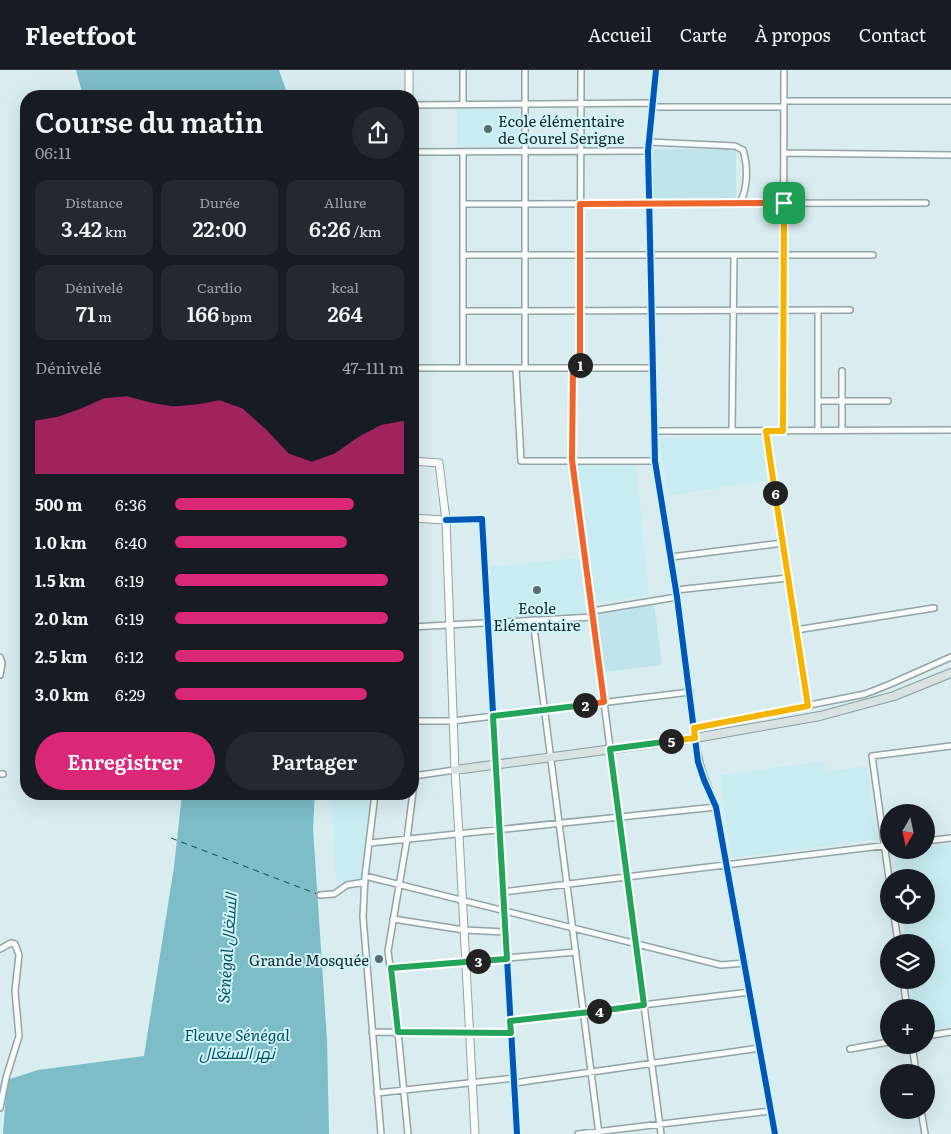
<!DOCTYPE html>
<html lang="fr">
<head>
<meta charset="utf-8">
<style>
	:root { --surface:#171b24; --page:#242831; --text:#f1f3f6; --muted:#9ea1a6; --line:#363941; --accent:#db2777 }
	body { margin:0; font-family:Literata,Cairo,serif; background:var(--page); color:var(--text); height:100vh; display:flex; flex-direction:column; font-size:19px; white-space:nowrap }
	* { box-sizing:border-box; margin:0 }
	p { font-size:16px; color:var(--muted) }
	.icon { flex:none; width:28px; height:28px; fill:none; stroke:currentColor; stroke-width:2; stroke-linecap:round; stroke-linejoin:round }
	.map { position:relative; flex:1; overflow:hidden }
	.details { position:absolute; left:20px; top:20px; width:399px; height:710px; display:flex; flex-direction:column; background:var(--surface); border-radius:20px; box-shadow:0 5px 20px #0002 }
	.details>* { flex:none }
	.needle { width:32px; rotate:189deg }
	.controls { position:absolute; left:880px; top:734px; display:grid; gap:10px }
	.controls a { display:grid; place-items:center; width:55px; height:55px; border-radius:50%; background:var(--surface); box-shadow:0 5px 20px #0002; font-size:25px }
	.pin { position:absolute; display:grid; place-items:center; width:42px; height:42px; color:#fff; margin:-21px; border-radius:10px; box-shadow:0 2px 8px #0006 }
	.km { position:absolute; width:25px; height:25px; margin:-12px; border-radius:50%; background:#222; color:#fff; font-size:14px; line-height:25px; text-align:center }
	.round { display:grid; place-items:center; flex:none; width:52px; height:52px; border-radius:26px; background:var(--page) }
	.summary { display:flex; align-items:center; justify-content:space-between; height:85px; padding:0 15px }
	h1 { font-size:28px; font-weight:600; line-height:38px }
	.figures { display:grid; grid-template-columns:repeat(3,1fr); gap:8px; height:85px; padding:5px 15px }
	.figures div { display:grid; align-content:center; border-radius:12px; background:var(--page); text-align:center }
	.figures b { font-size:21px; font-weight:600 }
	.figures small { font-size:14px; font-weight:400 }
	.figures p { font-size:14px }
	.chart { height:140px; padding:10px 15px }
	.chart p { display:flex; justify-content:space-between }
	.chart svg { width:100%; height:90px; margin-top:5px; fill:var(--accent); opacity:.7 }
	.action { display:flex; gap:10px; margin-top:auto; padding:10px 15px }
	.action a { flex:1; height:58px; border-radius:30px; background:var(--accent); color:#fff; font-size:20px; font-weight:600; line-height:58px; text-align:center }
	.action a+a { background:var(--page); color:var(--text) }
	ul { padding:0 15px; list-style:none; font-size:16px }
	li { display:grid; grid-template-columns:80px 60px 1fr; align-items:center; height:38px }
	li i { height:12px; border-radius:6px; background:var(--accent) }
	header { display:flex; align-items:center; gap:30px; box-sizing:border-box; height:70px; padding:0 25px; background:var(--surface); border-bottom:1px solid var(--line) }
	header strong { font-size:24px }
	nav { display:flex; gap:28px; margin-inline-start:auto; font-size:18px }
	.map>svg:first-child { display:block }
	.built { fill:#c9ecf3 }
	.green { fill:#bfe4eb }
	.water { fill:#7cbdc8 }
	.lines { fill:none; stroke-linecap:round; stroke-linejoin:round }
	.ferry { stroke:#01515c; stroke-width:1; stroke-dasharray:6 5; stroke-linecap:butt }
	.minor-casing { stroke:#93a3a6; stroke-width:8 }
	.tertiary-casing { stroke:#93a3a6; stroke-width:8 }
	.secondary-casing { stroke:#93a3a6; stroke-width:9 }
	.primary-casing { stroke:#899ea2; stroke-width:10 }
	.minor { stroke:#f9fcfd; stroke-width:5 }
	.tertiary { stroke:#f9fcfd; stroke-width:5.5 }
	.secondary { stroke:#f9fcfd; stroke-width:7 }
	.primary { stroke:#d9e2e3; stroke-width:8 }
	.cycleway-casing { stroke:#cff4fb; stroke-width:9 }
	.cycleway { stroke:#0057b8; stroke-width:6 }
	.split-1-casing { stroke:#fff; stroke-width:10 }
	.split-2-casing { stroke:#fff; stroke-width:10 }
	.split-3-casing { stroke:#fff; stroke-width:10 }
	.split-4-casing { stroke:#fff; stroke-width:10 }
	.split-5-casing { stroke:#fff; stroke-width:10 }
	.split-6-casing { stroke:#fff; stroke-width:10 }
	.split-7-casing { stroke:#fff; stroke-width:10 }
	.split-1 { stroke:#f0652b; stroke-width:6 }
	.split-2 { stroke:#f0652b; stroke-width:6 }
	.split-3 { stroke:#22a559; stroke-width:6 }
	.split-4 { stroke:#22a559; stroke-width:6 }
	.split-5 { stroke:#22a559; stroke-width:6 }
	.split-6 { stroke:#f5b400; stroke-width:6 }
	.split-7 { stroke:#f5b400; stroke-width:6 }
	.poi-dot { fill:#5b6b6e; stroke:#cff4fb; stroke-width:2 }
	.labels { text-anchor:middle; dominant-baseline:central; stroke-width:4; stroke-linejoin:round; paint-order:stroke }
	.poi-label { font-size:15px; fill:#172528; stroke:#cff4fb; text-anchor:start }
	.water-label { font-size:16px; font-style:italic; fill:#01515c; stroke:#cff4fb }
</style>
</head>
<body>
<header>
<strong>Fleetfoot</strong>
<nav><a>Accueil</a><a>Carte</a><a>À propos</a><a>Contact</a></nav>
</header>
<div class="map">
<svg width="951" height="1064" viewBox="0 0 951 1064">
	<rect width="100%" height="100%" fill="#d9edf1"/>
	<path class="built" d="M519 36 518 81H457V37Z
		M763 367 770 410 667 426 660 368Z
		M636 394 649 525 591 534 576 395Z
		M580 488 586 544 494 551 490 497Z
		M824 691 826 702 867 696 877 769 731 788 720 705Z
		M362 724H373L362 819 336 812 332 729Z
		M951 774V956L926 961V938L914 937 910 910H926V872H906L902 845H926V808L897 807 894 781 926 780V777Z"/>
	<path class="green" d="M653 79H736V128L733 131H658L651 124Z
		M654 533 662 595 604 602 596 542Z"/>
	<path class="water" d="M76 0H279L288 26H83Z
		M182 724H315L313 758 327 970 329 1064H3L7 1010 38 1000 144 986 174 797Z"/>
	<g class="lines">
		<path class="ferry" d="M171 768 317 824"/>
		<g class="minor-casing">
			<path id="minor" d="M525 0V298
				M784 31H951
				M463 34V0
				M412 35 653 33
				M653 37H784
				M649 72 735 76 743 80C748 96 748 118 740 133
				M412 82 648 81
				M784 83 951 85
				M463 134 926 133
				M463 185H873
				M463 241 850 240
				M412 298H653
				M463 298V82
				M516 298 521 391H655
				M573 298 572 390 661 1064
				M580 298 581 0
				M842 301V360
				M818 331H888
				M818 360V240
				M655 361 951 360
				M732 361 734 185
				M766 361 808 636
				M783 361 784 0
				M446 450 482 449 517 1064
				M671 487 783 473
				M676 520 788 508
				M592 541 677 527
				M533 550 599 1064
				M412 557 593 547
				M796 560 934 538
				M0 587 2 593 0 605
				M412 651H453L690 622
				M694 658 865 624 888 615 951 587
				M695 668C699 696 705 710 716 737L775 1064
				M0 704H3
				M413 706 455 700
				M375 724 365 806 363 847 381 1064
				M926 771 951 768
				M370 773 716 737
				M365 806 721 895 745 893
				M889 808 872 686 951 676
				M503 822 889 775
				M320 825 334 824 347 815 365 812
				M894 845 898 872
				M393 849 464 860 505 862
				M0 879 11 873 15 874 19 885 15 921 19 966 6 1008 0 1038
				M391 898 576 882
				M903 910 907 938
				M510 951 750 922
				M372 962 511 963
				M926 966 951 962
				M912 975 916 1002
				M850 979 889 972
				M514 1013 760 978
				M377 1023 514 1008
				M921 1040 925 1064
				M408 1064 398 962 388 881 407 769 415 706
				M578 1064 771 1041"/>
		</g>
		<g class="tertiary-casing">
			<path id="tertiary" d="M656 0 648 81 655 391 677 527 695 668"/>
		</g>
		<g class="secondary-casing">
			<path id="secondary" d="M409 0V26
				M412 391 439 393 446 450
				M412 448 446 450 455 700 459 765 475 1064"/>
		</g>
		<g class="primary-casing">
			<path id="primary" d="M455 700 695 668 820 646 894 626 951 603"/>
		</g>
		<use href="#minor" class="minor"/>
		<use href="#tertiary" class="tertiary"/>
		<use href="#secondary" class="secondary"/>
		<use href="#primary" class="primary"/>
		<g class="cycleway-casing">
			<path id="cycleway" d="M656 0 648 81 655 391 677 527 698 692 704 710 716 737 775 1064
				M446 450 482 449 517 1064"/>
		</g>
		<use href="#cycleway" class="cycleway"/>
	</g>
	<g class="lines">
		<g class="split-1-casing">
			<path id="split-1" d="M580 295V134L784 133"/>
		</g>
		<g class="split-2-casing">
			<path id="split-2" d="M580 295V298H573L572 390 604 632 585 635"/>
		</g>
		<g class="split-3-casing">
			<path id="split-3" d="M478 891 507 889 493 646 585 635"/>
		</g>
		<g class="split-4-casing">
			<path id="split-4" d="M478 891 391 898 398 962 511 963 510 951 599 941"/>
		</g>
		<g class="split-5-casing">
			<path id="split-5" d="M599 941 644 935 610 679 671 671"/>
		</g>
		<g class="split-6-casing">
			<path id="split-6" d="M671 671 695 668 694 658 808 636 775 423"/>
		</g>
		<g class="split-7-casing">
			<path id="split-7" d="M775 423 766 361H783L784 133"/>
		</g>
		<use href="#split-1" class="split-1"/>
		<use href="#split-2" class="split-2"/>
		<use href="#split-3" class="split-3"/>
		<use href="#split-4" class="split-4"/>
		<use href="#split-5" class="split-5"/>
		<use href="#split-6" class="split-6"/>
		<use href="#split-7" class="split-7"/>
	</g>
	<g class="poi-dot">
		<circle cx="488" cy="59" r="5"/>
		<circle cx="537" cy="520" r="5"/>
		<circle cx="379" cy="889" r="5"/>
	</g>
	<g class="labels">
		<g class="poi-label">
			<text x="498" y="50">Ecole élémentaire<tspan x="498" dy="17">de Gourel Serigne</tspan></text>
			<text x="537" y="537" text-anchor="middle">Ecole<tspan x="537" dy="17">Elémentaire</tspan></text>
			<text x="369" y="889" text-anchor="end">Grande Mosquée</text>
		</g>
		<g class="water-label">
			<text transform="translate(226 878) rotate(-86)">Sénégal السنغال</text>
			<text x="237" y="964">Fleuve Sénégal<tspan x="237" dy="18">نهر السنغال</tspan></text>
		</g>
	</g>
</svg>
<div class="controls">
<a><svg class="needle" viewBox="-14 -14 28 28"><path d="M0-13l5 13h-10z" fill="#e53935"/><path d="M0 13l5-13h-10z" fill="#9ea1a6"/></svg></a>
<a><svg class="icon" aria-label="locate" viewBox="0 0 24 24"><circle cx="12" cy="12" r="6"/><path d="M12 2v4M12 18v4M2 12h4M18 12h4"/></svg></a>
<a><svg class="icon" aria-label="layers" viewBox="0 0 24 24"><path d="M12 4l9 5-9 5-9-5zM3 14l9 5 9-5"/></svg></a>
<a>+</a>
<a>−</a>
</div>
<div class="pin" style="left:784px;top:133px;background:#1e9e55"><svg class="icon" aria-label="arrive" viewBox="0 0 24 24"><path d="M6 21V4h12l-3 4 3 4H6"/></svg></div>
<b class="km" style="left:580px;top:295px">1</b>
<b class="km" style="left:585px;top:635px">2</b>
<b class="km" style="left:478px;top:891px">3</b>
<b class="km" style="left:599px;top:941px">4</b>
<b class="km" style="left:671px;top:671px">5</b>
<b class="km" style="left:775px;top:423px">6</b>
<section class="details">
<div class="summary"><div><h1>Course du matin</h1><p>06:11</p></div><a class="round"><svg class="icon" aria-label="share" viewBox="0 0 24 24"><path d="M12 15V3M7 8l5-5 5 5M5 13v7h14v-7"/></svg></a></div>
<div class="figures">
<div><p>Distance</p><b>3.42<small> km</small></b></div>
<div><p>Durée</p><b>22:00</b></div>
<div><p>Allure</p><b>6:26<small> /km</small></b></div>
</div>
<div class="figures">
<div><p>Dénivelé</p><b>71<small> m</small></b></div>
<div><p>Cardio</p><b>166<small> bpm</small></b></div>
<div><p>kcal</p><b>264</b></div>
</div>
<div class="chart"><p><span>Dénivelé</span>47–111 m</p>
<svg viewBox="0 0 160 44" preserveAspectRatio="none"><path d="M0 44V18L10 16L20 12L30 7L40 6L50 9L60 11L70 10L80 8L90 12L100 22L110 34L120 38L130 34L140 26L150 20L160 18V44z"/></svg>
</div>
<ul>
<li><b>500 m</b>6:36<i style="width:78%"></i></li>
<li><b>1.0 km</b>6:40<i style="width:75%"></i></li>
<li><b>1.5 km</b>6:19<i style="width:93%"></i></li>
<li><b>2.0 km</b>6:19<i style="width:93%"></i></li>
<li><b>2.5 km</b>6:12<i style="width:100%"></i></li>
<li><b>3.0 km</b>6:29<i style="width:84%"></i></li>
</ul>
<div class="action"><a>Enregistrer</a><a>Partager</a></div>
</section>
</div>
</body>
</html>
